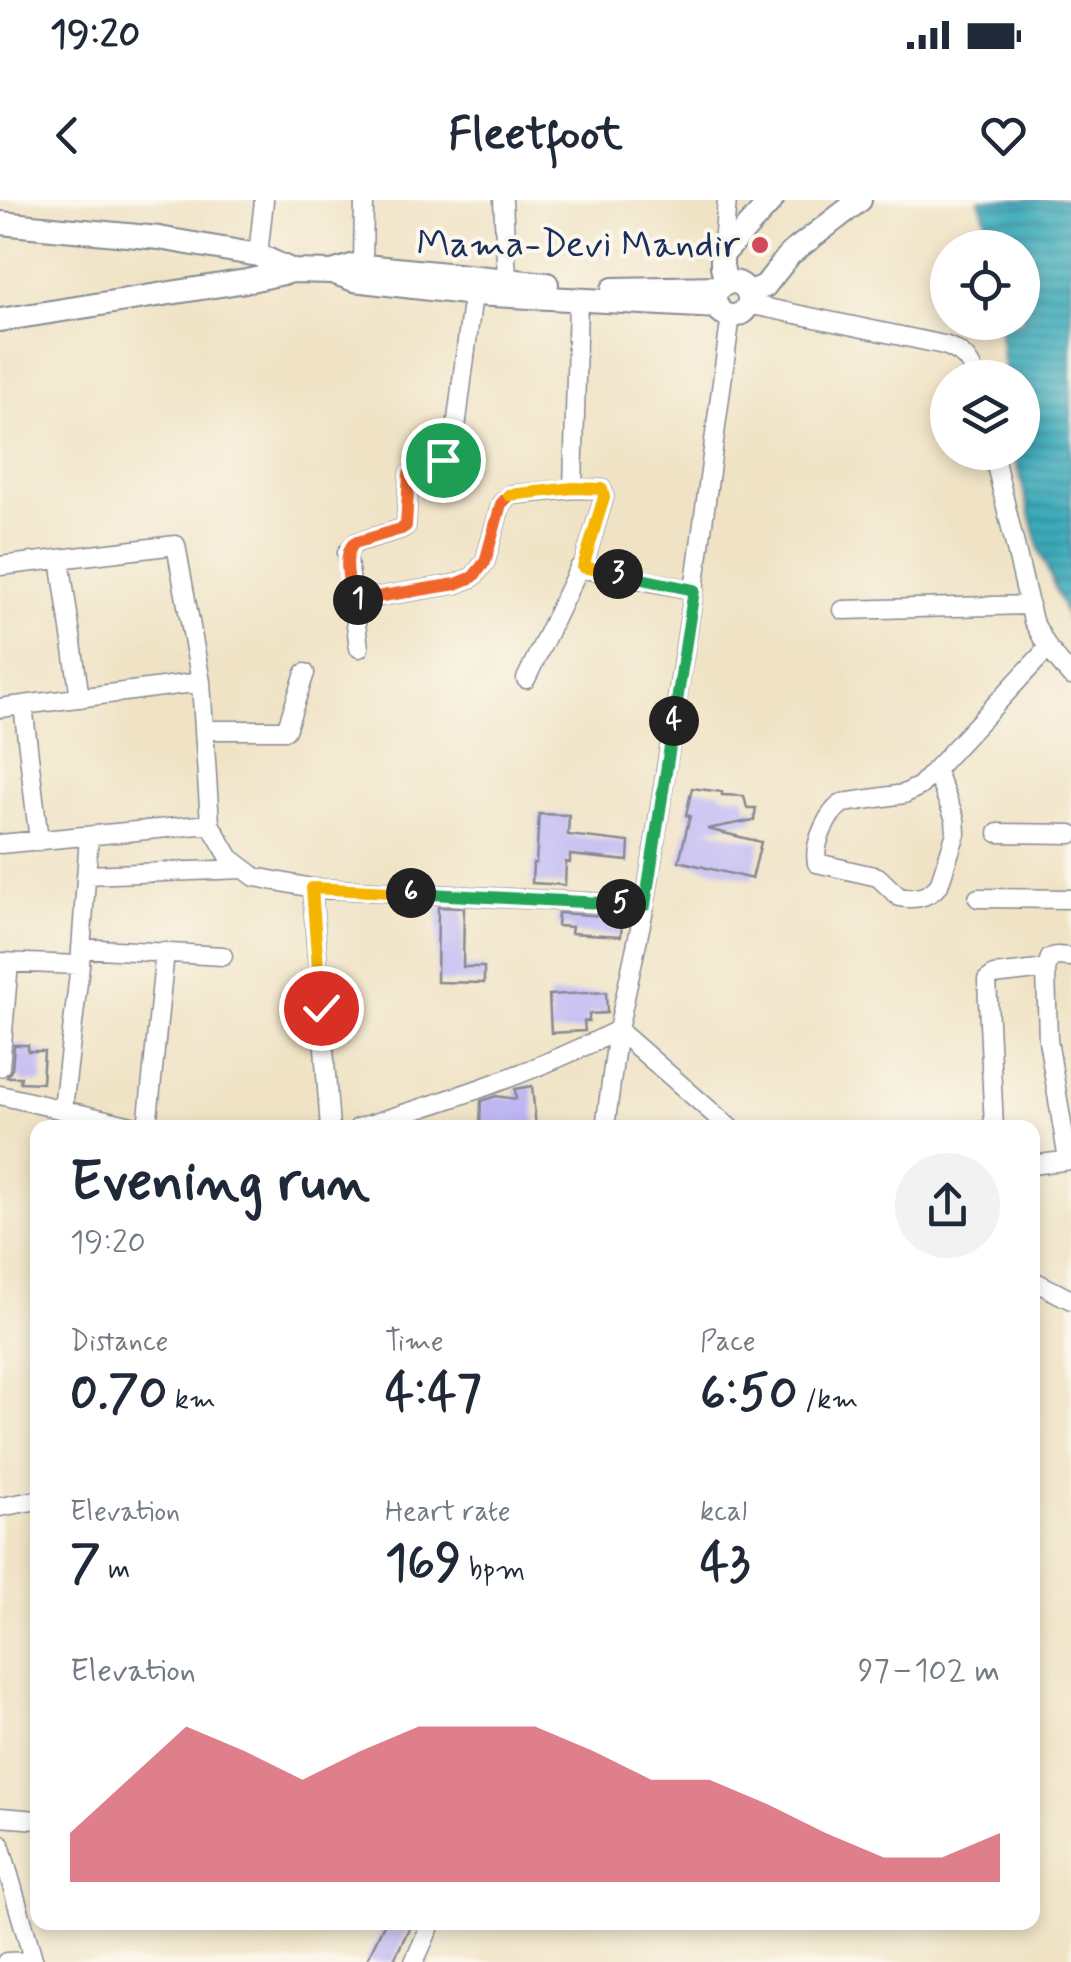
<!DOCTYPE html>
<html lang="en">
<head>
<meta charset="utf-8">
<style>
	:root { --surface:#fff; --page:#f2f2f3; --text:#1f2937; --muted:#747a83; --accent:#d1495b }
	body { margin:0; font-family:Mynerve,sans-serif; background:var(--page); color:var(--text); height:100vh; display:flex; flex-direction:column; font-size:38px; white-space:nowrap }
	* { box-sizing:border-box; margin:0 }
	p { font-size:32px; color:var(--muted) }
	.icon { flex:none; width:55px; height:55px; fill:none; stroke:currentColor; stroke-width:2; stroke-linecap:round; stroke-linejoin:round }
	.map { position:relative; flex:1; overflow:hidden }
	.panel { position:absolute; left:30px; top:920px; width:1010px; height:810px; display:flex; flex-direction:column; background:var(--surface); border-radius:20px; box-shadow:0 5px 15px #0003 }
	.panel>* { flex:none }
	.tools { position:absolute; left:930px; top:30px; display:grid; gap:20px }
	.tools a { display:grid; place-items:center; width:110px; height:110px; border-radius:50%; background:var(--surface); box-shadow:0 5px 15px #0003; font-size:50px }
	.pin { position:absolute; display:grid; place-items:center; width:85px; height:85px; color:#fff; margin:-42px; border:5px solid #fff; border-radius:50%; box-shadow:0 2px 10px #0007 }
	.km { position:absolute; width:50px; height:50px; margin:-25px; border-radius:50%; background:#222; color:#fff; font-size:28px; line-height:50px; text-align:center }
	.round { display:grid; place-items:center; flex:none; width:105px; height:105px; border-radius:52px; background:var(--page) }
	.summary { display:flex; align-items:center; justify-content:space-between; height:170px; padding:0 40px }
	h1 { font-size:55px; font-weight:800; line-height:75px }
	.stats { display:grid; grid-template-columns:repeat(3,1fr); gap:15px; height:170px; padding:10px 40px }
	.stats div { display:grid; align-content:center }
	.stats b { font-size:50px; font-weight:800 }
	.stats small { font-size:28px; font-weight:400 }
	.stats p { font-size:28px }
	.chart { height:280px; padding:20px 40px }
	.chart p { display:flex; justify-content:space-between }
	.chart svg { width:100%; height:180px; margin-top:10px; fill:var(--accent); opacity:.7 }
	.status { display:flex; justify-content:space-between; align-items:center; height:70px; padding:0 50px; background:var(--surface); direction:ltr }
	.status svg { height:28px; fill:currentColor }
	header { display:flex; justify-content:space-between; align-items:center; height:130px; padding:0 40px; background:var(--surface); font-size:45px; font-weight:800 }
	.map>svg:first-child { display:block }
	.water { fill:url(#water-rules); stroke:#2b6c8c; stroke-width:2.5 }
	.building { fill:#beb6f4 }
	.lines { fill:none; stroke-linecap:round; stroke-linejoin:round }
	.minor-casing { stroke:#868992; stroke-width:21 }
	.major-casing { stroke:#868992; stroke-width:26 }
	.minor { stroke:#fff; stroke-width:18 }
	.major { stroke:#fff; stroke-width:22 }
	.split-1-casing { stroke:#fff; stroke-width:20 }
	.split-2-casing { stroke:#fff; stroke-width:20 }
	.split-3-casing { stroke:#fff; stroke-width:20 }
	.split-4-casing { stroke:#fff; stroke-width:20 }
	.split-5-casing { stroke:#fff; stroke-width:20 }
	.split-6-casing { stroke:#fff; stroke-width:20 }
	.split-7-casing { stroke:#fff; stroke-width:20 }
	.split-1 { stroke:#f0652b; stroke-width:12 }
	.split-2 { stroke:#f0652b; stroke-width:12 }
	.split-3 { stroke:#f5b400; stroke-width:12 }
	.split-4 { stroke:#22a559; stroke-width:12 }
	.split-5 { stroke:#22a559; stroke-width:12 }
	.split-6 { stroke:#22a559; stroke-width:12 }
	.split-7 { stroke:#f5b400; stroke-width:12 }
	.poi-dot { fill:#d1495b; stroke:#fbf7ec; stroke-width:4 }
	.labels { text-anchor:middle; dominant-baseline:central; stroke-width:8; stroke-linejoin:round; paint-order:stroke }
	.poi-label { font-size:38px; fill:#1b2f5e; stroke:#fbf7ec; text-anchor:end }
</style>
</head>
<body>
<div class="status"><b>19:20</b><svg viewBox="0 0 49 12"><path d="M0 12V9h3v3zM5 12V6h3v6zM10 12V3h3v9zM15 12V0h3v12zM26 1h20v11H26zM47 4h2v5h-2z"/></svg></div>
<header><svg class="icon" aria-label="back" viewBox="0 0 24 24"><path d="M15 5l-7 7 7 7"/></svg>Fleetfoot<svg class="icon" aria-label="heart" viewBox="0 0 24 24"><path d="M12 20l-8-8c-3-5 5-10 8-4 3-6 11-1 8 4z"/></svg></header>
<div class="map">
<svg width="1071" height="1762" viewBox="0 0 1071 1762">
	<defs>
		<pattern id="water-rules" width="6" height="5" patternUnits="userSpaceOnUse" patternTransform="scale(2.5)"><rect width="6" height="5" fill="#3baab9"/><path d="M0 2.5h6" fill="none" stroke="#318b9a"/></pattern>
	</defs>
	<rect width="100%" height="100%" fill="#fbf7ec"/>
	<filter id="ink" filterUnits="userSpaceOnUse"><feTurbulence type="fractalNoise" baseFrequency=".01" numOctaves="2"/><feDisplacementMap in="SourceGraphic" scale="20" xChannelSelector="R" yChannelSelector="G"/><feConvolveMatrix kernelMatrix="1 2 1 2 8 2 1 2 1" color-interpolation-filters="sRGB"/></filter>
	<filter id="wash" filterUnits="userSpaceOnUse"><feTurbulence type="fractalNoise" baseFrequency=".0048" numOctaves="4" result="noise"/><feDisplacementMap in="SourceGraphic" scale="40" xChannelSelector="R" yChannelSelector="G"/><feGaussianBlur stdDeviation="2.25" result="paint"/><feColorMatrix in="noise" values="0 0 0 0 0 0 0 0 0 0 0 0 0 0 0 0 0 1.4 0 .05"/><feComposite in="paint" operator="in"/></filter>
	<g filter="url(#wash)">
		<rect width="100%" height="100%" fill="#f0e3c5"/>
		<path class="water" d="M979 0H1071V427L1040 351 1014 254 1022 252V178L1005 177 999 123 1022 122V48L990 47 986 20Z"/>
		<g id="blocks">
			<path class="building" d="M692 588 722 592V595L744 596 747 608H756L754 620 707 629 761 642 752 679 679 661 690 616 686 615Z
				M539 614 569 615 568 635 629 642 628 661 570 655V663L566 662 565 685 532 683 533 663H536Z
				M438 707 464 708 463 767H484V783L437 782Z
				M558 713 622 717 621 736 571 733 572 727 557 726Z
				M606 792 607 813 589 814V821H584L585 831 551 833 549 795Z
				M14 845H28V851H44L42 883 20 882 21 877H7L12 869Z
				M532 886 536 928 480 926 481 901 496 896 516 899 515 889Z
				M385 1722H412L393 1762H366Z"/>
		</g>
	</g>
	<g filter="url(#ink)">
		<use href="#blocks" fill-opacity="0" stroke="#868992" stroke-width="2.5"/>
		<g class="lines">
			<g class="minor-casing">
				<path id="minor" d="M503 0 507 79
					M258 55 264 0
					M722 55 727 0
					M363 65 364 0
					M748 104 944 145C961 151 971 159 975 178
					M993 252 1033 421 1048 448 1071 476
					M573 289 578 101
					M60 359 80 498
					M0 366 176 345 201 482 210 624 0 644
					M353 401 456 384 473 377 485 362 501 304 510 295 573 289H602L604 297 583 367
					M843 410 1030 405
					M359 448 347 353 355 343 401 329 406 326 409 275C432 255 447 273 455 236L473 94
					M526 479 579 368 694 390
					M23 505 39 641
					M0 508 201 482
					M204 530H286L305 473
					M936 572 955 619 956 633 939 685C928 698 915 700 899 697L878 677 817 663C813 645 827 613 843 603L904 594 920 586 1048 448
					M210 624 230 658 255 677 312 688 645 705
					M998 633 1071 634
					M87 675 244 669
					M312 688 330 928
					M978 698 1071 699
					M81 748 223 756
					M0 762 80 765
					M0 867 9 763
					M0 895 140 928
					M63 908 80 765 89 636
					M147 928 165 752
					M358 928C447 901 536 872 618 830L730 928
					M605 928 618 830 645 705 694 390 731 115
					M994 928 987 780 994 775 1046 769
					M1068 960 1048 840 1046 769 1050 758 1056 756 1071 757
					M1032 965 1071 960
					M1032 1080 1071 1100
					M0 1307 38 1300
					M0 1617 38 1620
					M0 1644 34 1762
					M6 1762 33 1761
					M414 1762 432 1722"/>
			</g>
			<g class="major-casing">
				<path id="major" d="M0 23 159 38 258 55 293 71
					M332 72 355 65 547 84
					M715 99a17 17 0 1 1 34 0a17 17 0 1 1-34 0Z
					M726 84 722 66V55L772 0
					M613 89 721 87
					M748 93 765 86 790 54 860 0
					M0 120 246 81 293 71 332 72 354 80 473 94 718 107"/>
			</g>
			<use href="#minor" class="minor"/>
			<use href="#major" class="major"/>
		</g>
	</g>
	<g class="lines" filter="url(#ink)">
		<g class="split-1-casing">
			<path id="split-1" d="M358 400 352 401C350 382 341 358 354 343L401 329 406 326 409 274 419 266 443 260"/>
		</g>
		<g class="split-2-casing">
			<path id="split-2" d="M358 400 456 384 473 377 485 362 501 304 509 295"/>
		</g>
		<g class="split-3-casing">
			<path id="split-3" d="M509 295 573 288 602 289 604 297 583 367 618 374"/>
		</g>
		<g class="split-4-casing">
			<path id="split-4" d="M618 374 694 390 674 521"/>
		</g>
		<g class="split-5-casing">
			<path id="split-5" d="M621 704 645 705 674 521"/>
		</g>
		<g class="split-6-casing">
			<path id="split-6" d="M411 693 621 704"/>
		</g>
		<g class="split-7-casing">
			<path id="split-7" d="M321 808 312 688 411 693"/>
		</g>
		<use href="#split-1" class="split-1"/>
		<use href="#split-2" class="split-2"/>
		<use href="#split-3" class="split-3"/>
		<use href="#split-4" class="split-4"/>
		<use href="#split-5" class="split-5"/>
		<use href="#split-6" class="split-6"/>
		<use href="#split-7" class="split-7"/>
	</g>
	<circle class="poi-dot" cx="760" cy="45" r="10"/>
	<g class="labels">
		<g class="poi-label">
			<text x="740" y="45">Mama-Devi Mandir</text>
		</g>
	</g>
</svg>
<div class="tools">
<a><svg class="icon" aria-label="locate" viewBox="0 0 24 24"><circle cx="12" cy="12" r="6"/><path d="M12 2v4M12 18v4M2 12h4M18 12h4"/></svg></a>
<a><svg class="icon" aria-label="layers" viewBox="0 0 24 24"><path d="M12 4l9 5-9 5-9-5zM3 14l9 5 9-5"/></svg></a>
</div>
<div class="pin" style="left:443px;top:260px;background:#1e9e55"><svg class="icon" aria-label="arrive" viewBox="0 0 24 24"><path d="M6 21V4h12l-3 4 3 4H6"/></svg></div>
<div class="pin" style="left:321px;top:808px;background:#d93025"><svg class="icon" aria-label="check" viewBox="0 0 24 24"><path d="M5 12l5 5 9-10"/></svg></div>
<b class="km" style="left:358px;top:400px">1</b>
<b class="km" style="left:618px;top:374px">3</b>
<b class="km" style="left:674px;top:521px">4</b>
<b class="km" style="left:621px;top:704px">5</b>
<b class="km" style="left:411px;top:693px">6</b>
<section class="panel">
<div class="summary"><div><h1>Evening run</h1><p>19:20</p></div><a class="round"><svg class="icon" aria-label="share" viewBox="0 0 24 24"><path d="M12 15V3M7 8l5-5 5 5M5 13v7h14v-7"/></svg></a></div>
<div class="stats">
<div><p>Distance</p><b>0.70<small> km</small></b></div>
<div><p>Time</p><b>4:47</b></div>
<div><p>Pace</p><b>6:50<small> /km</small></b></div>
</div>
<div class="stats">
<div><p>Elevation</p><b>7<small> m</small></b></div>
<div><p>Heart rate</p><b>169<small> bpm</small></b></div>
<div><p>kcal</p><b>43</b></div>
</div>
<div class="chart"><p><span>Elevation</span>97–102 m</p>
<svg viewBox="0 0 160 44" preserveAspectRatio="none"><path d="M0 44V32L10 19L20 6L30 12L40 19L50 12L60 6L70 6L80 6L90 12L100 19L110 19L120 25L130 32L140 38L150 38L160 32V44z"/></svg>
</div>
</section>
</div>
</body>
</html>
